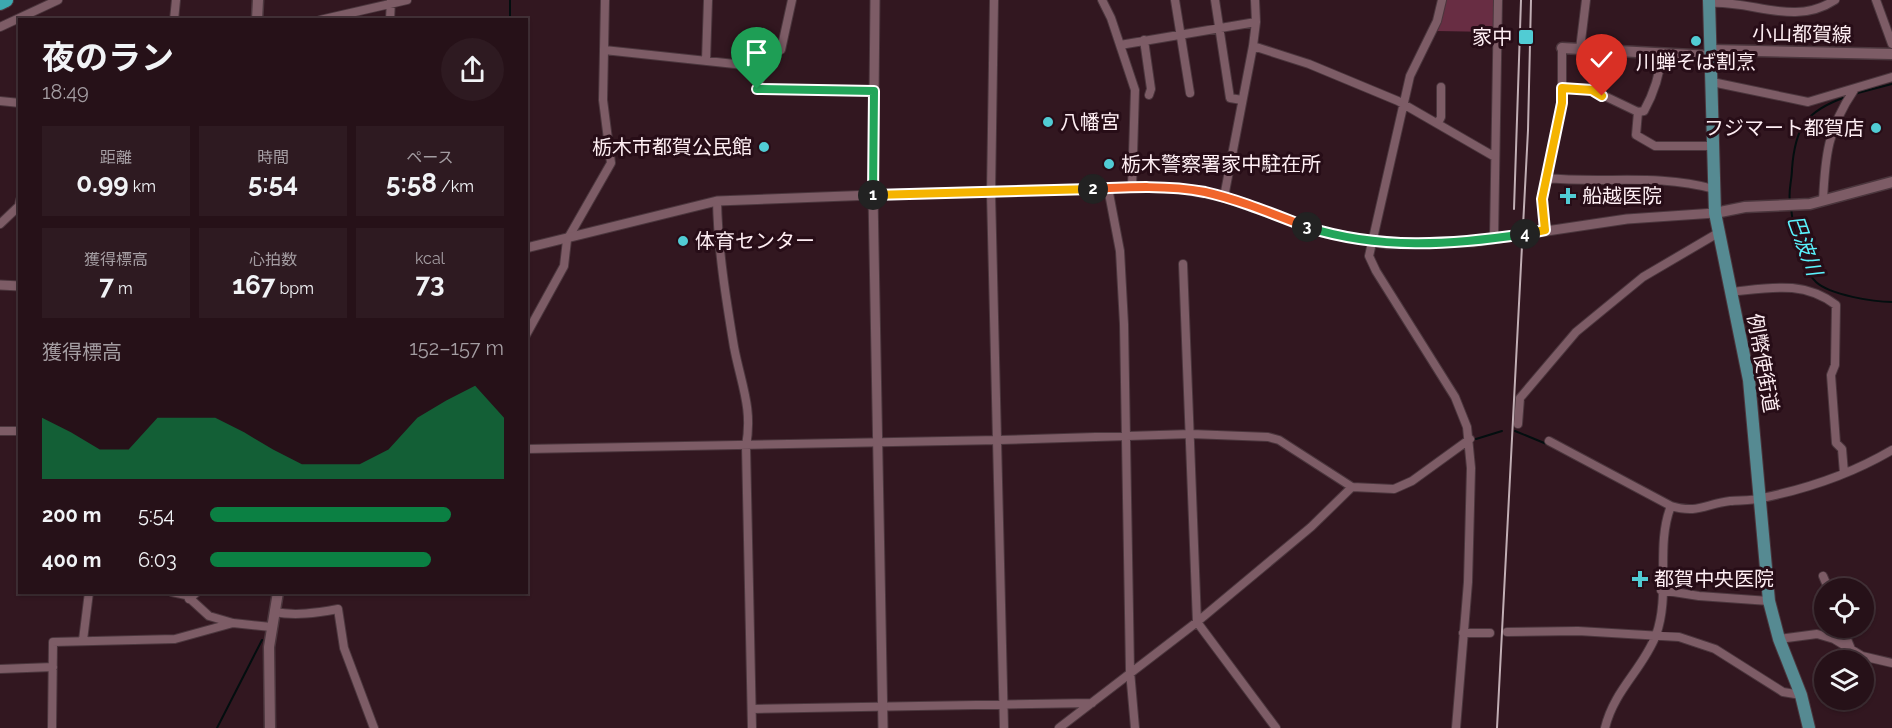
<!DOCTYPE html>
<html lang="ja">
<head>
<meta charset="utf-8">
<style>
	:root { --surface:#261118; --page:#2e1a21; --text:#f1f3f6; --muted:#a49da2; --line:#423137; --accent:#0b8043 }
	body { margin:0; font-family:Raleway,"Noto Sans JP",sans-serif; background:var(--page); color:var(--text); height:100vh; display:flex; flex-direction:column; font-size:22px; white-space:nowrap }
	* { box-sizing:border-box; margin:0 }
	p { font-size:20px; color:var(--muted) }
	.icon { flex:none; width:33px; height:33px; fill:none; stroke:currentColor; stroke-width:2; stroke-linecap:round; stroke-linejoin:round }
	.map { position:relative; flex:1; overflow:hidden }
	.drawer { position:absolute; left:18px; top:18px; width:510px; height:576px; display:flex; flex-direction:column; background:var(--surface); border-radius:0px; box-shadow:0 2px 4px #0004,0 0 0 2px var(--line) }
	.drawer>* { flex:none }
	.controls { position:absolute; left:1814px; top:578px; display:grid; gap:12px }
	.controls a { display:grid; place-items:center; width:60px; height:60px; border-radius:50%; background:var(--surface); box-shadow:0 2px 4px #0004,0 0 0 2px var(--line); font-size:30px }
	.pin { position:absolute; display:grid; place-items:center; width:51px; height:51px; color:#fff; margin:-62px -26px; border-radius:50% 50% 50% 0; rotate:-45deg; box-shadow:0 0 6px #0007 }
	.pin .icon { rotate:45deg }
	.km { position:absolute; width:30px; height:30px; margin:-15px; border-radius:50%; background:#222; color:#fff; font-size:16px; line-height:30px; text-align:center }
	.round { display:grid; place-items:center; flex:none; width:63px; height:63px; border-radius:32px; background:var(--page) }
	.overview { display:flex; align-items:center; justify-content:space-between; height:102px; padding:0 24px }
	h1 { font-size:33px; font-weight:700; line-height:45px }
	.metrics { display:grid; grid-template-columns:repeat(3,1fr); gap:9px; height:102px; padding:6px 24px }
	.metrics div { display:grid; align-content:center; border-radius:0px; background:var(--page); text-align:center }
	.metrics b { font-size:26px; font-weight:700 }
	.metrics small { font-size:16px; font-weight:400 }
	.metrics p { font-size:16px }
	.chart { height:168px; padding:12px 24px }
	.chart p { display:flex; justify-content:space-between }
	.chart svg { width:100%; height:108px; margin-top:6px; fill:var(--accent); opacity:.7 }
	ul { padding:0 24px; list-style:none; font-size:20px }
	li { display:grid; grid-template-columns:96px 72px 1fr; align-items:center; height:45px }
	li i { height:15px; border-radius:8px; background:var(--accent) }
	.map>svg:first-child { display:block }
	.green { fill:#682d43 }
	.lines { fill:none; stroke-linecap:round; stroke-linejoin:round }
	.stream { stroke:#030e0f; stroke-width:2 }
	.minor-casing { stroke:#4b363d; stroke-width:10 }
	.tertiary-casing { stroke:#4b363d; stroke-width:11 }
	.secondary-casing { stroke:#4b363d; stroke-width:13 }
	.primary-casing { stroke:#4b363d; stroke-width:14 }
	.motorway-casing { stroke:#4b363d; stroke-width:16 }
	.minor { stroke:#7d5c66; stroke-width:8 }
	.tertiary { stroke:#7d5c66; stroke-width:9 }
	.secondary { stroke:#7d5c66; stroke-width:10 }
	.primary { stroke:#568a92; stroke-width:12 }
	.motorway { stroke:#3ca9b0; stroke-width:14 }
	.rail { stroke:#c1aeb4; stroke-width:2 }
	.split-1-casing { stroke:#fff; stroke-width:12 }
	.split-2-casing { stroke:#fff; stroke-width:12 }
	.split-3-casing { stroke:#fff; stroke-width:12 }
	.split-4-casing { stroke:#fff; stroke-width:12 }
	.split-5-casing { stroke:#fff; stroke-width:12 }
	.split-1 { stroke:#22a559; stroke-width:8 }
	.split-2 { stroke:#f5b400; stroke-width:8 }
	.split-3 { stroke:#f0652b; stroke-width:8 }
	.split-4 { stroke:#22a559; stroke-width:8 }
	.split-5 { stroke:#f5b400; stroke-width:8 }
	.poi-dot { fill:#51ccd4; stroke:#270d17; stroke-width:2 }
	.labels { text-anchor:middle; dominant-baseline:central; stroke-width:6; stroke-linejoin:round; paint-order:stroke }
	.street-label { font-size:20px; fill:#feeef3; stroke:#270d17 }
	.poi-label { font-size:20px; fill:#feeef3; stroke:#270d17; text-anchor:start }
	.water-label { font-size:21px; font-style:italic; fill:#5af2fc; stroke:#270d17 }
</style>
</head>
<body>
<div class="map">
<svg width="1892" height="728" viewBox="0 0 1892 728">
	<rect width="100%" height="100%" fill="#321720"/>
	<path class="green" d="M1444 0H1495L1494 32 1436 31 1441 20Z"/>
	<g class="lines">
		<path class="stream" d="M510 20V0
			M1854 94 1892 84
			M1790 202C1788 191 1792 180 1792 169 1795 128 1805 111 1846 97
			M1791 208C1793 226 1802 270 1816 282 1830 295 1874 302 1892 302
			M1515 431 1549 445
			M1476 439 1502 431
			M217 728 262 640"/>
		<g class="minor-casing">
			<path id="minor" d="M792 0 781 50 768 53 757 89 874 91
				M994 0 991 193 1004 728
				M1102 0 1111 18 1135 90 1132 187
				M1175 0 1190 93
				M1215 0 1230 98 1242 100
				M1442 0 1437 21 1410 76 1369 256 1376 271 1455 397 1467 427 1471 468 1468 582 1456 728
				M1876 0 1892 44
				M1709 3C1753 0 1794 27 1835 0
				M174 20 176 0
				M320 20 407 0
				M390 20 391 0
				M0 27 58 0
				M1144 40 1151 89 1149 95
				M1120 45 1256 22
				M1253 46 1309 64 1398 101 1495 157
				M1580 49 1586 0
				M604 50 763 67
				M1662 53C1660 74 1654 93 1644 111L1638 112 1636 135 1655 146H1713
				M706 61 708 0
				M1712 82 1808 102 1892 77
				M1562 88 1592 90 1638 112
				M0 101 20 103
				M1438 123 1441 117V87
				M1546 178C1605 184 1655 173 1714 189
				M1108 188 1120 251 1124 324 1130 671 1135 728
				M1224 197 1253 46 1256 22 1255 0
				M717 201C718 250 726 299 734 347 741 384 753 408 746 446L752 728
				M1823 201C1825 156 1828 128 1854 90
				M0 224 19 206 20 200
				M1545 230 1542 199 1562 103V48
				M1494 238 1498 0
				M1183 264 1197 622 1276 728
				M1730 292C1770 288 1803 280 1836 305L1835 365 1831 375 1836 443 1842 449 1844 473
				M526 335 564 266 567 240 611 163 603 100 605 0
				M1518 424 1520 398 1576 332 1643 277 1718 233
				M0 431H20
				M1549 441 1671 506C1698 514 1705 504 1730 501 1740 500 1751 501 1762 498 1806 489 1853 473 1892 450
				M526 449 999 440 1191 434 1268 437 1279 440 1352 487 1394 489 1412 481 1470 439
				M1823 576 1828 588
				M1661 590 1699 596 1769 601
				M172 592 186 595 209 616 233 623
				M189 599 197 592
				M274 612C296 616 316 613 338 609L344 648 374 728
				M1842 627 1851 649
				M1507 632 1578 631 1679 637 1715 649 1783 692 1801 695
				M1463 633H1490
				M1779 639 1817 634 1834 639 1862 656 1892 663
				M83 640 89 592
				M0 669 53 667
				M752 709 1092 703
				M52 728 53 642 175 639 233 623 271 627
				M1059 728 1197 622 1311 527 1352 487
				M1605 728C1614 690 1643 669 1656 635 1671 594 1655 546 1671 506"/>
		</g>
		<g class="tertiary-casing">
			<path id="tertiary" d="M875 0 873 195 883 728
				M526 248 717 201 873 195 1132 187 1183 189 1224 197 1326 233 1387 244 1473 242 1627 219 1715 213
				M0 285 20 286"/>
		</g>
		<g class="secondary-casing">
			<path id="secondary" d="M257 20 258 0
				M1562 48 1711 56
				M1711 50 1892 54
				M1715 213 1745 207 1810 204 1892 182
				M270 728 269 647 278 592"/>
		</g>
		<g class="primary-casing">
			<path id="primary" d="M1709 0 1715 213 1749 380 1769 601 1779 639 1801 695 1809 728"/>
		</g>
		<g class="motorway-casing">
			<path id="motorway" d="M0 3 6 0"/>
		</g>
		<use href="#minor" class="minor"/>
		<use href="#tertiary" class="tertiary"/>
		<use href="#secondary" class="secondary"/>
		<use href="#primary" class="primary"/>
		<use href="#motorway" class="motorway"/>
		<path class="rail" d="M1514 209 1521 0
			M1497 728 1528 130 1531 0"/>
	</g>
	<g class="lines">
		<g class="split-1-casing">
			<path id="split-1" d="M757 89 874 91 873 195"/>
		</g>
		<g class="split-2-casing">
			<path id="split-2" d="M873 195 1093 189"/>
		</g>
		<g class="split-3-casing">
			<path id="split-3" d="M1093 189C1130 187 1168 185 1205 192 1240 200 1273 214 1307 227"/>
		</g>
		<g class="split-4-casing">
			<path id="split-4" d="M1307 227C1379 250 1451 245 1525 234"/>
		</g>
		<g class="split-5-casing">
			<path id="split-5" d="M1525 234 1545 230 1542 199 1562 103V88L1592 90 1602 96"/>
		</g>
		<use href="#split-1" class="split-1"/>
		<use href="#split-2" class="split-2"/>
		<use href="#split-3" class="split-3"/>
		<use href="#split-4" class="split-4"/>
		<use href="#split-5" class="split-5"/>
	</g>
	<g class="poi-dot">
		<rect x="1518" y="29" width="16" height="16" rx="3"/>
		<circle cx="1696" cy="41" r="6"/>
		<circle cx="1048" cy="122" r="6"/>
		<circle cx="1876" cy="128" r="6"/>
		<circle cx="764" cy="147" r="6"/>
		<circle cx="1109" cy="164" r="6"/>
		<path d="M1565 187h6v6h6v6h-6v6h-6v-6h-6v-6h6z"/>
		<circle cx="683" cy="241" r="6"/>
		<path d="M1637 570h6v6h6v6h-6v6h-6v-6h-6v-6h6z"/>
	</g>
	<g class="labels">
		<g class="street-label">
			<text transform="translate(1802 34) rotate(1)">小山都賀線</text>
			<text transform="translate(1763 363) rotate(80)">例幣使街道</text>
		</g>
		<g class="poi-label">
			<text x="1512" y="37" text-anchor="end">家中</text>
			<text x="1696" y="62" text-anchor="middle">川蝉そば割烹</text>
			<text x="1060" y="122">八幡宮</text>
			<text x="1864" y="128" text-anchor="end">フジマート都賀店</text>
			<text x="752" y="147" text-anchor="end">栃木市都賀公民館</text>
			<text x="1121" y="164">栃木警察署家中駐在所</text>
			<text x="1582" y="196">船越医院</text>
			<text x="695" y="241">体育センター</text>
			<text x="1654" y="579">都賀中央医院</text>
		</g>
		<g class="water-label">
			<text transform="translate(1805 245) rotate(70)">巴波川</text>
		</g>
	</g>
</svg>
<div class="controls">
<a><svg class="icon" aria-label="locate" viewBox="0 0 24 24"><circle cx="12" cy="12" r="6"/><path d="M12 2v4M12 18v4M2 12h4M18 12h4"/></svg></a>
<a><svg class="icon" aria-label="layers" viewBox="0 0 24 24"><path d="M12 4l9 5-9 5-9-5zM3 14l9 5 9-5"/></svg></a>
</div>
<div class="pin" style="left:757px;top:89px;background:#1e9e55"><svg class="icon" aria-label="arrive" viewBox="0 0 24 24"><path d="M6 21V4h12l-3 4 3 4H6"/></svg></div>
<div class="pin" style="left:1602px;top:96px;background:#d93025"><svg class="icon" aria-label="check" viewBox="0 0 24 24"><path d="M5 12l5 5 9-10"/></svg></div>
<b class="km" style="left:873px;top:195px">1</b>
<b class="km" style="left:1093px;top:189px">2</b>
<b class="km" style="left:1307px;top:227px">3</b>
<b class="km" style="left:1525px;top:234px">4</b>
<section class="drawer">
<div class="overview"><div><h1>夜のラン</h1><p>18:49</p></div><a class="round"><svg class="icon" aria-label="share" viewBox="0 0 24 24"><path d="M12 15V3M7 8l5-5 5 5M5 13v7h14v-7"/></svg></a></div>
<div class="metrics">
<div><p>距離</p><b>0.99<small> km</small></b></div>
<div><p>時間</p><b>5:54</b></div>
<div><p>ペース</p><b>5:58<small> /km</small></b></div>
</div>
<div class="metrics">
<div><p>獲得標高</p><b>7<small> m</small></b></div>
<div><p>心拍数</p><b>167<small> bpm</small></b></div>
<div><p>kcal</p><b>73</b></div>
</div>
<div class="chart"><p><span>獲得標高</span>152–157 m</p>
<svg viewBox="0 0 160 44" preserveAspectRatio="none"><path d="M0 44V19L10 25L20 32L30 32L40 19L50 19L60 19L70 25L80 32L90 38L100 38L110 38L120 32L130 19L140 12L150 6L160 19V44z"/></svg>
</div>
<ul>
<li><b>200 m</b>5:54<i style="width:82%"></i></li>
<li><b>400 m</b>6:03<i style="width:75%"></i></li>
</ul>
</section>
</div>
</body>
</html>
